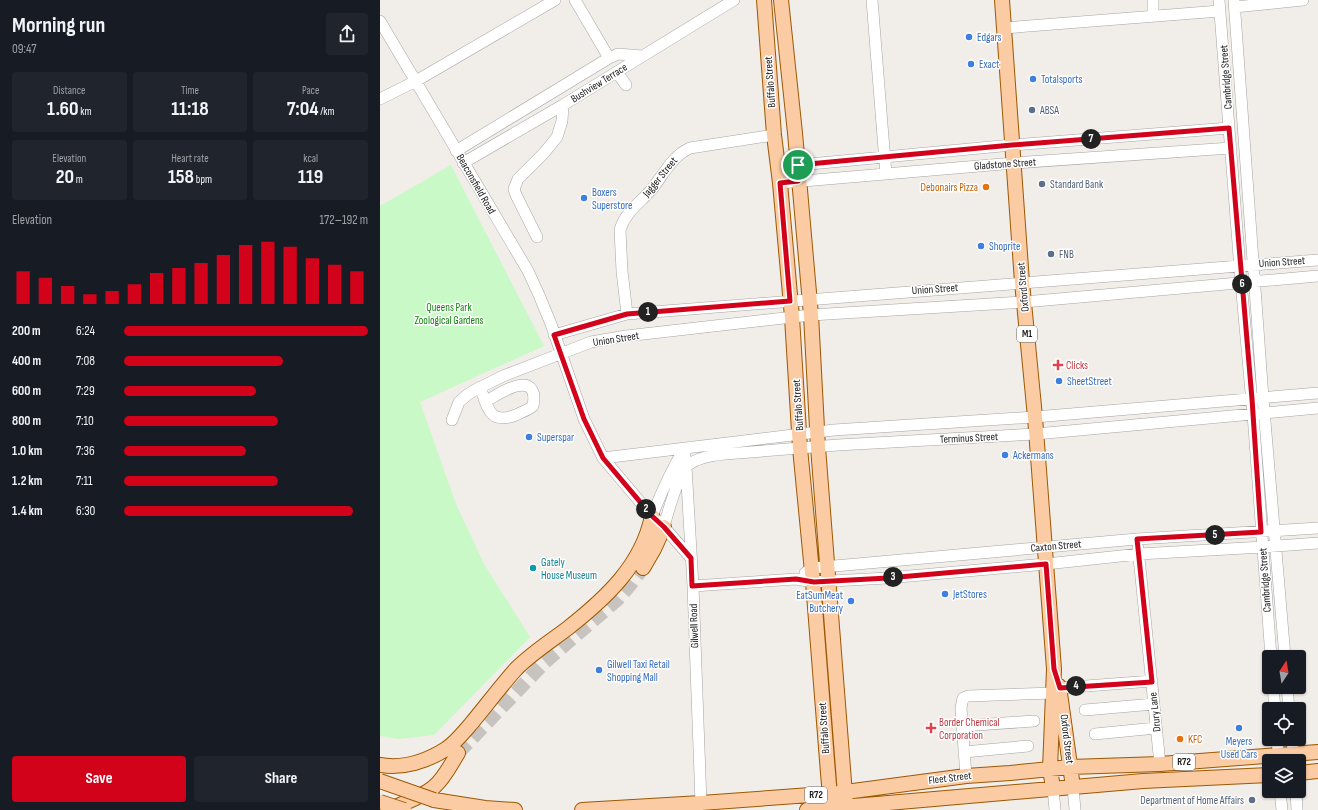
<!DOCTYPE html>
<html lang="en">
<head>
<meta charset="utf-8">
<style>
	:root { --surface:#171b24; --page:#20242c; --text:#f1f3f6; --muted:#9ea1a6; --accent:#d1021a }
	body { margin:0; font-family:"Sofia Sans Condensed",sans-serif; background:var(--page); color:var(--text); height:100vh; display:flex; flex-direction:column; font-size:15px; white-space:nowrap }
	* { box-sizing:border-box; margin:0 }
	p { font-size:13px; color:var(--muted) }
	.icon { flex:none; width:22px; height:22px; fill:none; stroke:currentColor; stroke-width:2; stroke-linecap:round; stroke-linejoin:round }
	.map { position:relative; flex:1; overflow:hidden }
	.panel { display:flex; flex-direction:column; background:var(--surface); width:380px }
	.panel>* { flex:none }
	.needle { width:26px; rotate:12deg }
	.fabs { position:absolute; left:882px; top:650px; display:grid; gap:8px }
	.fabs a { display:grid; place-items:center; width:44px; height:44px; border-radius:4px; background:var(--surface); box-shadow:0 1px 3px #0004; font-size:20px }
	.pin { position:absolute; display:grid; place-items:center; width:34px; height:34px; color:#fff; margin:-17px; border:2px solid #fff; border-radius:50%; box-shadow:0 1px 4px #0007 }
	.km { position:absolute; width:20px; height:20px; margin:-10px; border-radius:50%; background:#222; color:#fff; font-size:11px; line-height:20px; text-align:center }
	.round { display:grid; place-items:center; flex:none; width:42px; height:42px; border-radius:4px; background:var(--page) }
	.headline { display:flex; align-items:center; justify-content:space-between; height:68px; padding:0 12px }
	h1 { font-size:22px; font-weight:700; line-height:30px }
	.figures { display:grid; grid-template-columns:repeat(3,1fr); gap:6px; height:68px; padding:4px 12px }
	.figures div { display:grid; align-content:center; border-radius:4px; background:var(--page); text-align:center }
	.figures b { font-size:20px; font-weight:700 }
	.figures small { font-size:11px; font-weight:400 }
	.figures p { font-size:11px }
	.chart { height:112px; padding:8px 12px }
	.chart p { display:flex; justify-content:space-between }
	.chart svg { width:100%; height:72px; margin-top:4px; stroke:var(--accent); stroke-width:6 }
	.cta { display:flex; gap:8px; margin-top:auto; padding:8px 12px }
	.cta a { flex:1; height:46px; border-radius:4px; background:var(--accent); color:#fff; font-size:16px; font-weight:700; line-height:46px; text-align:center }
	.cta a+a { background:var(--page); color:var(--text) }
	ul { padding:0 12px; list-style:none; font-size:13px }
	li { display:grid; grid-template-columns:64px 48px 1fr; align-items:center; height:30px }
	li i { height:10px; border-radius:5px; background:var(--accent) }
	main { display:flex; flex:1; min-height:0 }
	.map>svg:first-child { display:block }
	.park { fill:#c9f9c7 }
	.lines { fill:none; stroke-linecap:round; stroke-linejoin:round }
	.major-tunnel { stroke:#c7c4c0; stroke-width:14; stroke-dasharray:14 7; stroke-linecap:butt }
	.minor-casing { stroke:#a5a5a5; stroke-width:12 }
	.major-casing { stroke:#9d5802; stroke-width:16 }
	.minor { stroke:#fff; stroke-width:11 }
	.major { stroke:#fbcba4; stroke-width:14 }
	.major-bridge-casing { stroke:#9d5802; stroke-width:16; stroke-linecap:butt }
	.major-bridge { stroke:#fbcba4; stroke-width:14 }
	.route-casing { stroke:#fff; stroke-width:8 }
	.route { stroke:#d1021a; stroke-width:5 }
	.shop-dot { fill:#3f7fe0; stroke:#fff; stroke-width:1.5 }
	.service-dot { fill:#5c6f8a; stroke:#fff; stroke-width:1.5 }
	.food-dot { fill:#e8710a; stroke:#fff; stroke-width:1.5 }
	.health-dot { fill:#e0444e; stroke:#fff; stroke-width:1.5 }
	.culture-dot { fill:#0f9aa8; stroke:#fff; stroke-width:1.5 }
	.labels { text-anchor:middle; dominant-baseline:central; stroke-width:3; stroke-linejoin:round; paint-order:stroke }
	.shield { fill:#fff; stroke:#646464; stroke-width:1 }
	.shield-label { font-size:10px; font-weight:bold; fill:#212121 }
	.shop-label { font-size:11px; fill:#366cbe; stroke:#fff; text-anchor:start }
	.street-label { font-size:11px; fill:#212121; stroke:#fff }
	.service-label { font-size:11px; fill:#4e5e75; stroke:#fff; text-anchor:start }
	.food-label { font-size:11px; fill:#c56008; stroke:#fff; text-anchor:end }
	.park-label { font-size:11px; fill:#11820d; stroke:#fff }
	.health-label { font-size:11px; fill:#be3a42; stroke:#fff; text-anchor:start }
	.culture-label { font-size:11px; fill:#0d838f; stroke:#fff; text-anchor:start }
</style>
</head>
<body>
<main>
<section class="panel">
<div class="headline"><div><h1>Morning run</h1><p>09:47</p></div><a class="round"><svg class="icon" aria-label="share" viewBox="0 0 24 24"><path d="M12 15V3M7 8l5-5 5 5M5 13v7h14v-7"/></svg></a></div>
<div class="figures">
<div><p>Distance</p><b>1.60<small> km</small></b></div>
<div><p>Time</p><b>11:18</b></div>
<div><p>Pace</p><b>7:04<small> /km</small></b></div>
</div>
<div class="figures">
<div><p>Elevation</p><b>20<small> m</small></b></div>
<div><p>Heart rate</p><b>158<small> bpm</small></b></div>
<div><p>kcal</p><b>119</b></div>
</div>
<div class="chart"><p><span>Elevation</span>172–192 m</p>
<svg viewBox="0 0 160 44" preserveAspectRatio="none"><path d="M5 44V24M15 44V28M25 44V33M35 44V38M45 44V36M55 44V32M65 44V25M75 44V22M85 44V19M95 44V14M105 44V8M115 44V6M125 44V9M135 44V16M145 44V20M155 44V24"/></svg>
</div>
<ul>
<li><b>200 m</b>6:24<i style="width:100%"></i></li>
<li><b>400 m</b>7:08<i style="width:65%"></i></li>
<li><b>600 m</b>7:29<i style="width:54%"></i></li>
<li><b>800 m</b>7:10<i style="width:63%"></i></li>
<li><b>1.0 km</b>7:36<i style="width:50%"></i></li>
<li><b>1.2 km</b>7:11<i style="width:63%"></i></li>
<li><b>1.4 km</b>6:30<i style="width:94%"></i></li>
</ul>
<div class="cta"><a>Save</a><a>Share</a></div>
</section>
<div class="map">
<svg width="938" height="810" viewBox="0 0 938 810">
	<rect width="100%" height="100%" fill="#f1ede8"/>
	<path class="park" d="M71 165 164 346 40 402 76 504 104 564 150 637 54 735 19 739 0 736V206Z"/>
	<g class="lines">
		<path class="major-tunnel" d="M78 753 165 662 238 599 250 585 263 568"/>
		<g class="minor-casing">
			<path id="minor" d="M195 0 229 58
				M492 0 506 174
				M773 0V16
				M839 0 861 282 873 414 891 657
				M854 0 883 398 905 657
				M855 7 923 0
				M0 21 148 271 159 295 171 324 204 419 223 458 272 516 284 527 311 558
				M624 28 840 11
				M237 72 246 85
				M0 99 36 81 175 0
				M76 151 229 58 238 54 262 56
				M83 163 183 105 354 0
				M398 167 632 145 849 128
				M400 183 634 163 851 148
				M157 237 136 195 134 189 138 179 164 153 177 137 182 121 183 105
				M247 314 242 271 240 230C245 212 261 202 272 189 284 174 292 156 310 148L394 135
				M174 335 247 314 938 260
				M100 387C108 408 109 425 136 415 142 412 148 410 153 406 154 400 155 395 152 390 144 376 116 396 106 401
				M72 420 79 402 87 395 95 390 123 376 211 342 246 336 431 315 644 302 938 276
				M304 449 306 466 313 586 321 803
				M223 458 454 430 655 417 938 393
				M272 516C281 493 291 471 304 449
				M284 527C287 515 299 473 307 466 316 458 333 455 345 454L458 445 656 434 938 408
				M758 548 780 764
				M425 573 432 568 757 539 938 528
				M313 586 416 579 433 582 507 578 666 564 759 554 883 547 938 543
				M893 687 895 709
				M907 687 909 709
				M680 688 772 681
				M705 710 774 704
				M582 726 654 721
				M715 734 776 728
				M897 739 899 761
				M912 739 914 761
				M584 752 648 746
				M586 776 581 708 583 698 588 696 673 693
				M693 787 695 810
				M673 788 675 810
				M900 791 902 810
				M916 791 917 810"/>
		</g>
		<g class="major-casing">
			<path id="major" d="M384 0 394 135 400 183 412 317 420 448 433 582 448 773 451 808
				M401 0 415 133 431 315 438 447 466 807
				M622 0 642 282 655 417 674 669 670 769 673 788
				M263 568 274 549 284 527
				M679 686 693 787
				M0 765C23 769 47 761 66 749 75 743 83 733 90 725 105 707 120 687 136 669 152 653 171 641 188 628 226 598 262 565 272 516
				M919 773 938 771
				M54 800 105 808 135 810
				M8 810C20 805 46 795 55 786 65 777 71 764 78 753
				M202 810 321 803 458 793 586 776 630 773 690 767 780 764 938 752
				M427 810 763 781 889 775"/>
		</g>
		<use href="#minor" class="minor"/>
		<use href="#major" class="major"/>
		<g class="major-bridge-casing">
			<path id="major-bridge" d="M0 781 54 800
				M0 802 24 810"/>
		</g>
		<use href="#major-bridge" class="major-bridge"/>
	</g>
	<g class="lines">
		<g class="route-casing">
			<path id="route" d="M849 128 872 399 881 532 757 539 772 682 680 688 674 669 666 564 508 578 434 582 416 579 312 586 311 558 284 527 272 516 223 458 204 419 174 335 247 314 410 301 400 183 418 181V165L632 145Z"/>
		</g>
		<use href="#route" class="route"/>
	</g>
	<g class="shop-dot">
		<circle cx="589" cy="37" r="4"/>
		<circle cx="591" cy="64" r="4"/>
		<circle cx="653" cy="79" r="4"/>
		<circle cx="204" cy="198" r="4"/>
		<circle cx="601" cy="246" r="4"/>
		<circle cx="679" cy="381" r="4"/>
		<circle cx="149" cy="437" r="4"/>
		<circle cx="625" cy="455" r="4"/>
		<circle cx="565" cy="594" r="4"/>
		<circle cx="471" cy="601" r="4"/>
		<circle cx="219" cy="670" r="4"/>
		<circle cx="859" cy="728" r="4"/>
	</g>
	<g class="service-dot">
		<circle cx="652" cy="110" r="4"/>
		<circle cx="662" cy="184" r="4"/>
		<circle cx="671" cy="254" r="4"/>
		<circle cx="872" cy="800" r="4"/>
	</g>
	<g class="food-dot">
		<circle cx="606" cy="187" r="4"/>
		<circle cx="800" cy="739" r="4"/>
	</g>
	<g class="health-dot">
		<path d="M676 359h4v4h4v4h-4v4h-4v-4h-4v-4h4z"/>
		<path d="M549 722h4v4h4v4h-4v4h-4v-4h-4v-4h4z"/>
	</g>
	<circle class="culture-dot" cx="153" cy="568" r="4"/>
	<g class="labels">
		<g class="shield">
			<rect x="637" y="326" width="20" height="16" rx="3"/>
			<rect x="793" y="754" width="22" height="16" rx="3"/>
			<rect x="425" y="787" width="22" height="16" rx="3"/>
		</g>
		<g class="shield-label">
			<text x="647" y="334">M1</text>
			<text x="804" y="762">R72</text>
			<text x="436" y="795">R72</text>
		</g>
		<g class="shop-label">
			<text x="597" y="37">Edgars</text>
			<text x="599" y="64">Exact</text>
			<text x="661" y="79">Totalsports</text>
			<text x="212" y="192">Boxers<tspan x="212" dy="13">Superstore</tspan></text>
			<text x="609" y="246">Shoprite</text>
			<text x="687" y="381">SheetStreet</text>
			<text x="157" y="437">Superspar</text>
			<text x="633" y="455">Ackermans</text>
			<text x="573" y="594">JetStores</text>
			<text x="463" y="595" text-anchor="end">EatSumMeat<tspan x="463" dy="13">Butchery</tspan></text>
			<text x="227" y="664">Gilwell Taxi Retail<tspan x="227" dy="13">Shopping Mall</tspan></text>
			<text x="859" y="741" text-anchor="middle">Meyers<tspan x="859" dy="13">Used Cars</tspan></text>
		</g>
		<g class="street-label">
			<text transform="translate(846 77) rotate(-94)">Cambridge Street</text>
			<text transform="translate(390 82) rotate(-94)">Buffalo Street</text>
			<text transform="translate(219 83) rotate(-32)">Bushview Terrace</text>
			<text transform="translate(625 164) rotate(-4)">Gladstone Street</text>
			<text transform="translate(280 177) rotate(-51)">Jagger Street</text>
			<text transform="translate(96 184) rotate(60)">Beaconsfield Road</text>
			<text transform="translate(902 262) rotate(-4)">Union Street</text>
			<text transform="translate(643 287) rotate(-95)">Oxford Street</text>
			<text transform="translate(555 289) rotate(-4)">Union Street</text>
			<text transform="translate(236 339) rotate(-9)">Union Street</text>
			<text transform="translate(418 405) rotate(-94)">Buffalo Street</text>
			<text transform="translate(589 438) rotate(-3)">Terminus Street</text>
			<text transform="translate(676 546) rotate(-5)">Caxton Street</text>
			<text transform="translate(885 580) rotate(-94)">Cambridge Street</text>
			<text transform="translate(314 626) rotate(-92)">Gilwell Road</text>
			<text transform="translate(775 712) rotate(-96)">Drury Lane</text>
			<text transform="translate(444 728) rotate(-94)">Buffalo Street</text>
			<text transform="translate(687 739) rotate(83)">Oxford Street</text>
			<text transform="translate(570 778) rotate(-7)">Fleet Street</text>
		</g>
		<g class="service-label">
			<text x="660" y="110">ABSA</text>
			<text x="670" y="184">Standard Bank</text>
			<text x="679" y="254">FNB</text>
			<text x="864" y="800" text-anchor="end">Department of Home Affairs</text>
		</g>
		<g class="food-label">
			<text x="598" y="187">Debonairs Pizza</text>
			<text x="808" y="739" text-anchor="start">KFC</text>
		</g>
		<g class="park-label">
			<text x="69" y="307">Queens Park<tspan x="69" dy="13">Zoological Gardens</tspan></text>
		</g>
		<g class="health-label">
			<text x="686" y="365">Clicks</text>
			<text x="559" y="722">Border Chemical<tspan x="559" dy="13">Corporation</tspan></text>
		</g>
		<g class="culture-label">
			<text x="161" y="562">Gately<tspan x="161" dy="13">House Museum</tspan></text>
		</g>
	</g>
</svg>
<div class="fabs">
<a><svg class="needle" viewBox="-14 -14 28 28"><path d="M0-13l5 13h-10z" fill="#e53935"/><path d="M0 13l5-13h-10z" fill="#9ea1a6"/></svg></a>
<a><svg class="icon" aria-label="locate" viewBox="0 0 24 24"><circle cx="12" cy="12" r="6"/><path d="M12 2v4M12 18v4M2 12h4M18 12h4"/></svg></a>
<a><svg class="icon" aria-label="layers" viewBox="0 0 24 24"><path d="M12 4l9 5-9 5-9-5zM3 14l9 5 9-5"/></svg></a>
</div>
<div class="pin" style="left:418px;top:165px;background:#1e9e55"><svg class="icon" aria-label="arrive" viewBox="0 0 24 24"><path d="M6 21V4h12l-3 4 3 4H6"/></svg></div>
<b class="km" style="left:268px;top:312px">1</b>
<b class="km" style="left:266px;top:509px">2</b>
<b class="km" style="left:513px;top:577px">3</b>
<b class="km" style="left:696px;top:686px">4</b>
<b class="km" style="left:835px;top:535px">5</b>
<b class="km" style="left:862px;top:284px">6</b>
<b class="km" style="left:711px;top:139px">7</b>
</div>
</main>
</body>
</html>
